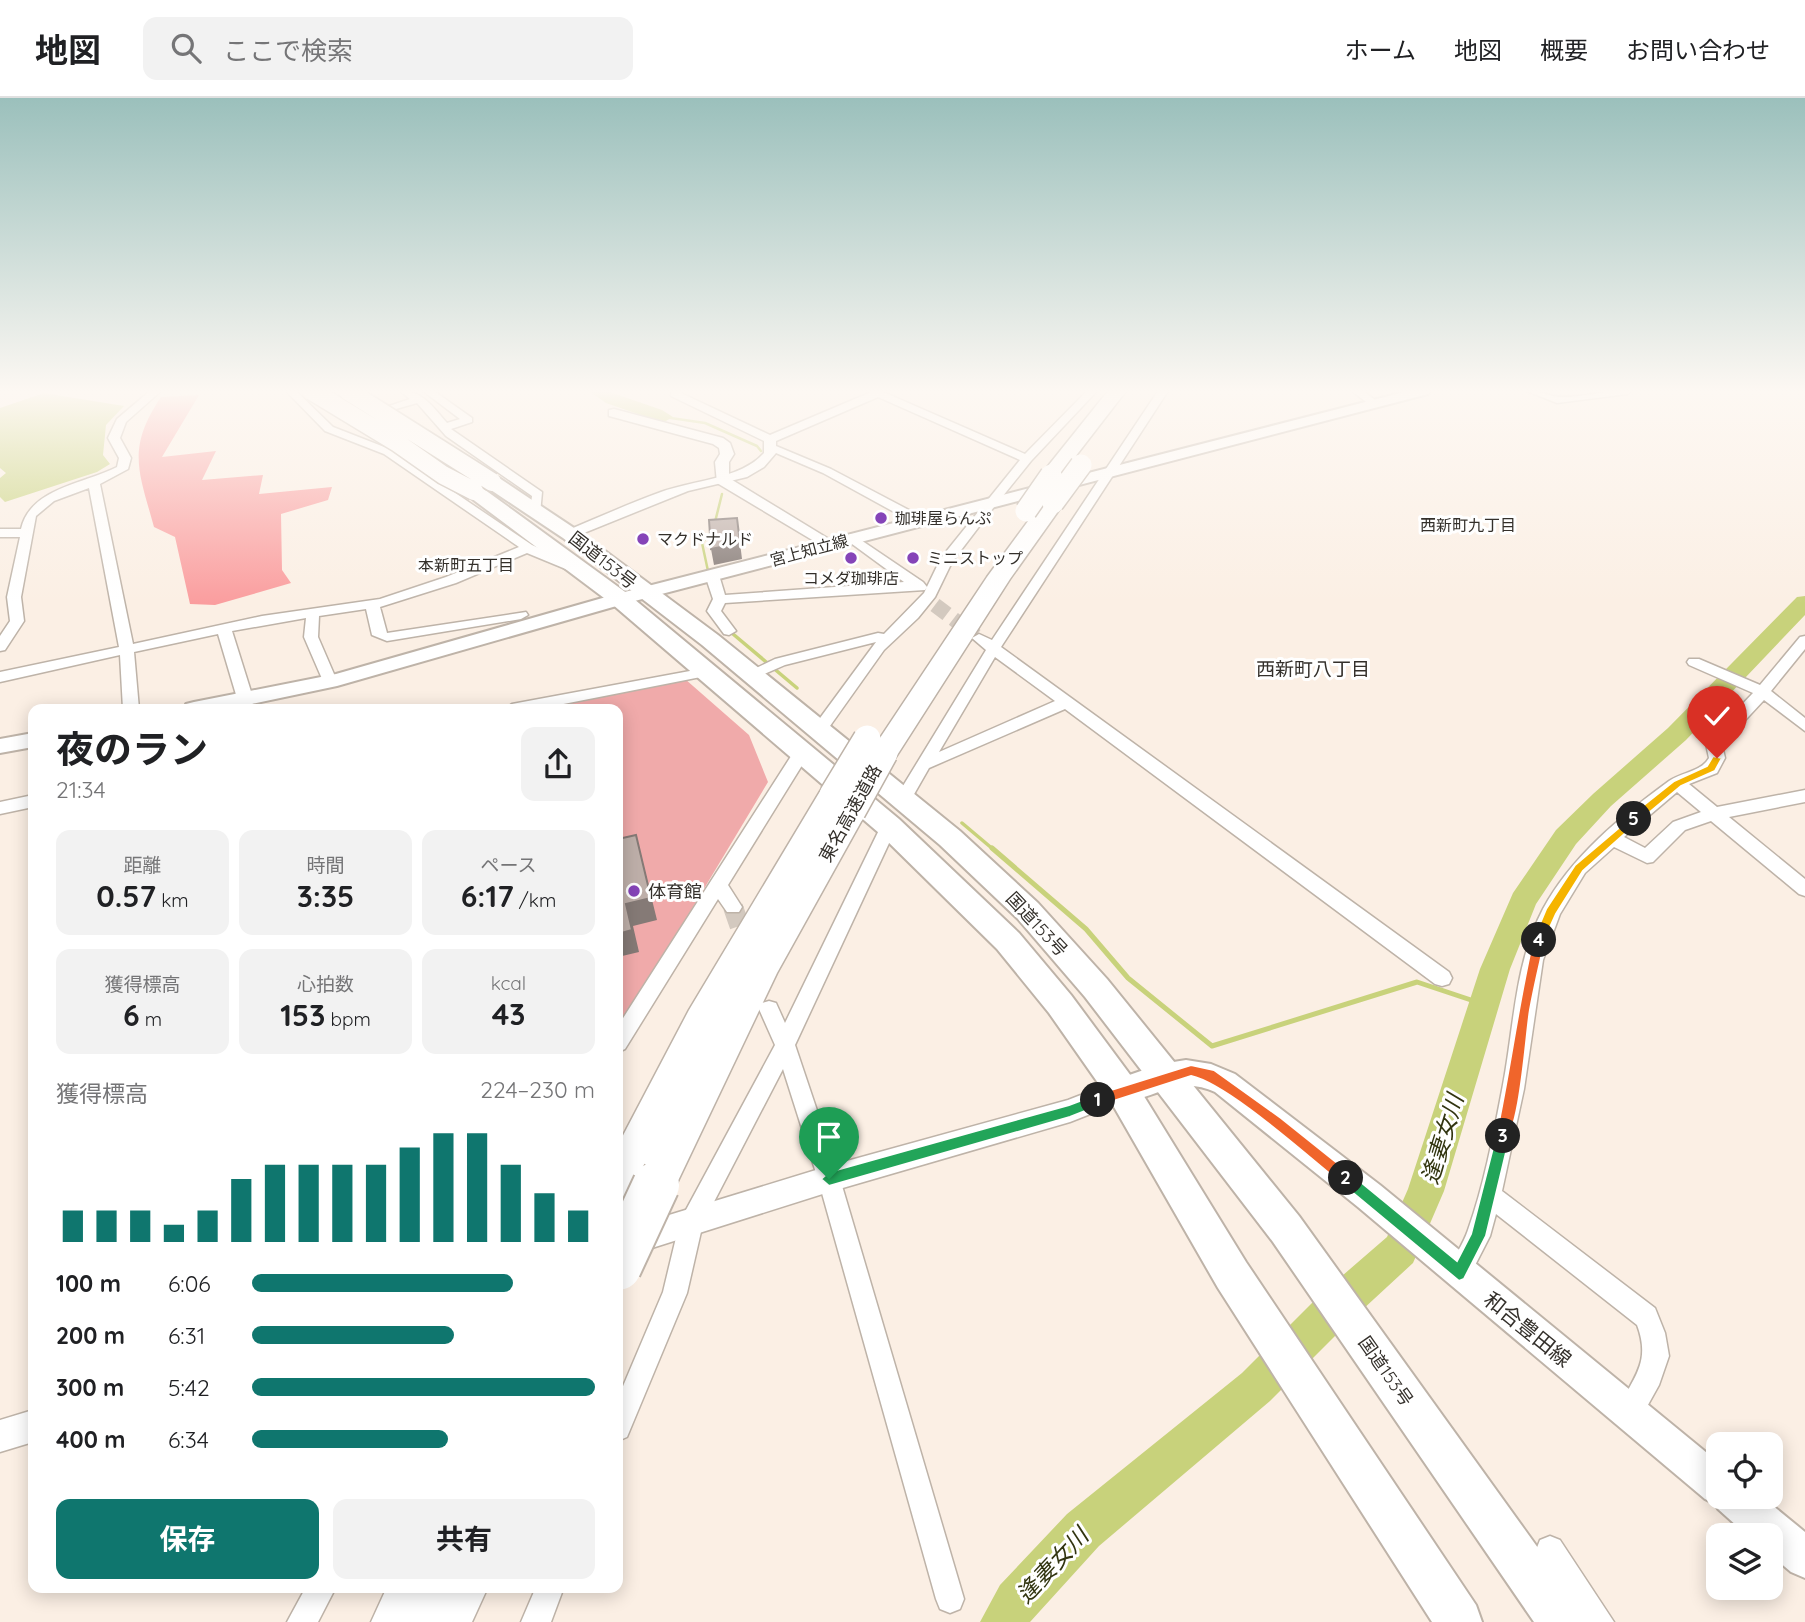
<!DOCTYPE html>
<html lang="ja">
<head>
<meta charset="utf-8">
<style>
	:root { --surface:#fff; --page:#f2f2f2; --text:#202124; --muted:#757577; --line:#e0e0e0; --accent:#0f766e }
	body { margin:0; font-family:Quicksand,"Noto Sans JP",sans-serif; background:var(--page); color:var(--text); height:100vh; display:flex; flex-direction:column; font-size:26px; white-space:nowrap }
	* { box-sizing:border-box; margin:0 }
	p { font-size:23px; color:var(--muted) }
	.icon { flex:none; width:38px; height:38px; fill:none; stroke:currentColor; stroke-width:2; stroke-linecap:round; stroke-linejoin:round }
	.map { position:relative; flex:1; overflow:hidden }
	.drawer { position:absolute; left:28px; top:606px; width:595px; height:889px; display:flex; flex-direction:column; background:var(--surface); border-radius:14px; box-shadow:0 4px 18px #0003 }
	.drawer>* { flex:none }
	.fabs { position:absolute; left:1706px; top:1334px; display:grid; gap:14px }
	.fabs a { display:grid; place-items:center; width:77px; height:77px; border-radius:14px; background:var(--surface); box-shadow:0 4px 18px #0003; font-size:35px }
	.pin { position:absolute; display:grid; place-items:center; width:60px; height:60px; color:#fff; margin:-72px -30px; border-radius:50% 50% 50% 0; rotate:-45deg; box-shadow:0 0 7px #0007 }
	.pin .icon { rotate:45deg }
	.km { position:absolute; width:35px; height:35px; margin:-18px; border-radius:50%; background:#222; color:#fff; font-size:19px; line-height:35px; text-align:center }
	.round { display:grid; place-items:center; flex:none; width:74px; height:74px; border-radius:14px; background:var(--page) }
	.summary { display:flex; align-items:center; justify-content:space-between; height:119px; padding:0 28px }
	h1 { font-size:38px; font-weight:700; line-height:52px }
	.figures { display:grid; grid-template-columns:repeat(3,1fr); gap:10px; height:119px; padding:7px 28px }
	.figures div { display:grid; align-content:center; border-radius:14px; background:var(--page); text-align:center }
	.figures b { font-size:30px; font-weight:700 }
	.figures small { font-size:19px; font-weight:400 }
	.figures p { font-size:19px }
	.chart { height:196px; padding:14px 28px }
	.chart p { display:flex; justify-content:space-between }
	.chart svg { width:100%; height:126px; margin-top:7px; stroke:var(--accent); stroke-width:6 }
	.button { display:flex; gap:14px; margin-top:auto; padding:14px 28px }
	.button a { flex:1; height:80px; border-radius:14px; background:var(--accent); color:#fff; font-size:28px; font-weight:700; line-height:80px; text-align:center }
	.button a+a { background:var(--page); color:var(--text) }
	ul { padding:0 28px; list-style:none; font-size:23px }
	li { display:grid; grid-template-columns:112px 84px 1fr; align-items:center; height:52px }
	li i { height:18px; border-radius:9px; background:var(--accent) }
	header { display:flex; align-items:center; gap:42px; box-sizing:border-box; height:98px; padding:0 35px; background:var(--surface); border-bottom:2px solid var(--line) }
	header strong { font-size:33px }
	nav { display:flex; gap:38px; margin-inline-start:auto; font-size:24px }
	.search { width:490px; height:63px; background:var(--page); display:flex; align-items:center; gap:18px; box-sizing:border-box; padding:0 24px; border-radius:14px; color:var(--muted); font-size:26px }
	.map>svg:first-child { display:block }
	.green { fill:#f0aaaa }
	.forest { fill:#fa9d9e }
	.water { fill:#c8d27b }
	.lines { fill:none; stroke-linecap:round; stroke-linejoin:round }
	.stream-far2 { stroke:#c8d27b; stroke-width:2.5 }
	.stream-far1 { stroke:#c8d27b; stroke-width:3.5 }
	.stream { stroke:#c8d27b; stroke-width:5 }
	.river { fill:#c8d27b; fill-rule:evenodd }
	.minor-tunnel-far1 { stroke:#d3c9bf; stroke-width:15; stroke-dasharray:15 8; stroke-linecap:butt }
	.minor-tunnel { stroke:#d3c9bf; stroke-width:20; stroke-dasharray:20 10; stroke-linecap:butt }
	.minor-casing { stroke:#beb3a8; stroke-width:3 }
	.tertiary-casing { stroke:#beb3a8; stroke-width:3 }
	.secondary-casing { stroke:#beb3a8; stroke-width:4 }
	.trunk-casing { stroke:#beb3a8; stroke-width:4 }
	.motorway-casing { stroke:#beb3a8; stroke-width:3 }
	.minor { fill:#fff; fill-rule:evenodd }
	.tertiary { fill:#fff; fill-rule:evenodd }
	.secondary { fill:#fff; fill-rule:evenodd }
	.trunk { fill:#fff; fill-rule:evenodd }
	.motorway { fill:#fff; fill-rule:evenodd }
	.trunk-bridge-casing { stroke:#beb3a8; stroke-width:21; stroke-linecap:butt }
	.motorway-bridge-far3-casing { stroke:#beb3a8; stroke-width:24; stroke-linecap:butt }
	.motorway-bridge-far2-casing { stroke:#beb3a8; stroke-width:30; stroke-linecap:butt }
	.motorway-bridge-far1-casing { stroke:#beb3a8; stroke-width:39; stroke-linecap:butt }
	.motorway-bridge-casing { stroke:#beb3a8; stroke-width:50; stroke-linecap:butt }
	.trunk-bridge { stroke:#fff; stroke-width:18 }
	.motorway-bridge-far3 { stroke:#fff; stroke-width:21 }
	.motorway-bridge-far2 { stroke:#fff; stroke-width:27 }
	.motorway-bridge-far1 { stroke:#fff; stroke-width:36 }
	.motorway-bridge { stroke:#fff; stroke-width:46 }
	.shaded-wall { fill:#857a76 }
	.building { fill:#beafa9; stroke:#857a76; stroke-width:2 }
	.split-1 { fill:#22a559; stroke:#fff; stroke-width:2 }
	.split-2 { fill:#f0652b; stroke:#fff; stroke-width:2 }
	.split-3 { fill:#22a559; stroke:#fff; stroke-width:2 }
	.split-4 { fill:#f0652b; stroke:#fff; stroke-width:2 }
	.split-5 { fill:#f5b400; stroke:#fff; stroke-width:2 }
	.split-6 { fill:#f5b400; stroke:#fff; stroke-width:2 }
	.poi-dot { fill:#8544b8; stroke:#fff; stroke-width:2.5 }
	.labels { text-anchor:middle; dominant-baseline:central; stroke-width:6; stroke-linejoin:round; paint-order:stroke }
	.far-poi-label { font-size:16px; fill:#34302b; stroke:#fff; text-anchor:start }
	.far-neighbourhood-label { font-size:16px; fill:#34302b; stroke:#fff }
	.far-street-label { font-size:16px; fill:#34302b; stroke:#fff }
	.street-label { font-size:18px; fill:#34302b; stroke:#fff }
	.poi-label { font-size:18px; fill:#34302b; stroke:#fff; text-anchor:start }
	.neighbourhood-label { font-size:19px; fill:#34302b; stroke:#fff }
	.near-street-label { font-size:21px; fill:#34302b; stroke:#fff }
	.near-water-label { font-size:23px; font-style:italic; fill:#323510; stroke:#fff }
</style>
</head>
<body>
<header>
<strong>地図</strong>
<div class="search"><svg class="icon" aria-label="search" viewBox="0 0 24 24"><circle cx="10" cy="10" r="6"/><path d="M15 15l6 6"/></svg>ここで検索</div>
<nav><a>ホーム</a><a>地図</a><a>概要</a><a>お問い合わせ</a></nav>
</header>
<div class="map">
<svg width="1805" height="1524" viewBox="0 0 1805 1524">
	<rect width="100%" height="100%" fill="#fbefe4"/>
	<path class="green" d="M685 581 749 637 768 684 618 934V611H534Z"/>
	<path class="forest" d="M199 297 162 359 216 353 202 382 263 377 259 396 332 389 328 402 281 416 282 472 291 485 215 507 190 506 175 439 154 429C139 374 126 351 161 299Z"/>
	<path class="water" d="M44 295 124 308 106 327 103 357 110 366 97 374 5 404 0 399V380L6 375 0 370V310Z"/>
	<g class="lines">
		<path class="stream-far2" d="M664 319 705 325 757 348 761 353
			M708 473 702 445 713 432 722 396"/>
		<path class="stream-far1" d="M733 536 797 590
			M962 725 994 752"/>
		<path class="stream" d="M992 750 1086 831 1128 880 1212 948 1417 884 1483 906"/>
		<path class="river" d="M589 293H607L662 312 673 319 664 324 658 323 606 305Z
			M1805 498V517L1686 642 1611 708 1576 746 1536 806 1510 871 1444 1093 1413 1165 1348 1225 1270 1303 1099 1448 1030 1524H980L1000 1487 1067 1416 1242 1275 1320 1197 1387 1139 1408 1091 1480 871 1513 795 1556 732 1593 696 1668 630 1797 499Z"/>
		<path class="minor-tunnel-far1" d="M935 507 976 538"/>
		<path class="minor-tunnel" d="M733 809 747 849"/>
		<g class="minor-casing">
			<path id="minor" d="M150 293H161L126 324 120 340 131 360 128 371 100 386 133 546 262 518 380 501 446 479 519 449 384 356 325 333 286 293H296L333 329 392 352 532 447 585 471 578 475 573 474 527 455 456 485 380 509 387 535 526 514 528 517 521 521 387 543 372 537 366 511 319 518 318 539 337 583 330 588 323 583 304 539 306 520 232 533 253 600 252 611H236L237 600 218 536 134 554 139 611H123L120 557 0 584V574L119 549 89 390 54 403 36 418 21 499 24 523 5 552 0 553V538L10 523 7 499 20 439H0V431H21C30 390 84 386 117 369L119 360 108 340 117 321Z
				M400 293C422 292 433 309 447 325L460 321 423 293H434L472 320V324L451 331 542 394 540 416 530 413 532 398 446 338 417 305 368 319V315L410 301Z
				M672 293H682L681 295 770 337 869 295 868 293H881L1025 356 1087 293H1097L1031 363 994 409 952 464 935 499 918 520 884 552 825 635 820 636 812 631 876 544 785 567 753 581 748 580 746 577 748 574 775 561 878 535 884 536 924 495 941 460 1020 362 878 299 776 343V348L831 371 924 420V426H916L823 375 776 355 764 369 747 379 688 393 574 439H566V433C597 420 628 406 661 394 694 382 741 381 764 355V343L671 298Z
				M1158 293H1168L1001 549 1449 874 1452 880 1449 886 1442 888 1435 886 1065 611 929 670 909 705 903 707 895 701 986 552 972 540 979 536 992 542ZM995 559 1055 603 939 654Z
				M1352 293H1363L1379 305 1370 307Z
				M1527 293C1539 292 1548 298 1559 299 1584 300 1608 291 1632 293L1627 296 1557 305Z
				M852 436 923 484 927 489 925 492 725 505 721 513 736 533 729 537 724 536 707 513 713 501 705 477 712 473 719 477 725 497 904 484 848 443V437Z
				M1805 538V551L1771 593 1805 620V633L1764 602 1722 647 1725 660 1717 675 1689 686 1717 709 1805 692V704L1729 719 1805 781V798L1799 796 1711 723 1685 732 1653 764 1647 765 1614 749 1585 775 1560 816 1543 862 1524 991 1502 1093 1655 1210 1665 1235 1669 1258 1659 1287 1639 1323 1630 1327 1621 1323 1617 1314C1631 1280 1652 1267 1637 1227L1496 1116 1490 1138 1467 1183 1459 1187 1451 1183 1447 1175C1453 1160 1463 1147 1468 1132 1484 1087 1493 1039 1502 992 1514 932 1514 866 1543 811 1571 759 1621 718 1669 683 1682 674 1701 674 1709 660L1706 646 1708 642 1753 595 1689 567 1687 564 1689 561H1699L1760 587 1800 539ZM1677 694 1701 714 1673 724 1645 750 1624 739Z
				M706 570 713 574 711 577 538 611H505L512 606Z
				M801 651 809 656 728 787 742 809 739 814H727L718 801 625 951 618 954V928L795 652Z
				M33 697V709L0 716V704Z
				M889 722 897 728 795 947 840 1081 964 1501 960 1511 950 1515 940 1511 936 1501 818 1081 783 971 703 1125 687 1195 627 1339 618 1343V1300L663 1194 680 1123 775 947 759 911 762 905 769 903 776 905 785 925 881 728Z
				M1550 1438 1560 1442 1614 1524H1582L1536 1452 1540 1442Z
				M306 1489H336L318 1524H287Z
				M536 1489H564L551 1524H521Z"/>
		</g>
		<g class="tertiary-casing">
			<path id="tertiary" d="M614 311 723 340 730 345 734 356 729 364V380L837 446 834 449H824L717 385 715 364 720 356 719 350 713 346 609 318V312Z
				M1122 981 1131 984 1135 992 1131 1000 1070 1024 829 1094 633 1156 623 1152 619 1142 623 1132 633 1128 829 1068 1068 1002Z
				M33 1312V1344L0 1354V1322Z"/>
		</g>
		<g class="secondary-casing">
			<path id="secondary" d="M1408 293H1430L1428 296 627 505 337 588 228 611H184L186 606 194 604 336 576 613 497Z
				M33 635V649L0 655V641Z
				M1186 962 1211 966 1235 976 1380 1087 1718 1364V1398H1761L1805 1434V1480L1791 1474 1771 1457V1437H1747L1718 1411 1715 1406 1705 1401 1358 1109 1215 994C1172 974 1142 1012 1112 1001L1107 992 1112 983 1161 966Z"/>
		</g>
		<g class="trunk-casing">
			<path id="trunk" d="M492 378 499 380 577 432 718 537 960 733 1038 805 1107 881 1299 1118 1579 1507 1585 1524H1534L1273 1144 1085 899 1018 821 940 747 702 547 563 440 485 388 483 384Z
				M474 387 481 389 628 496 899 721 1019 835 1071 897 1134 982 1246 1164 1476 1507 1482 1524H1432L1218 1190 1110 1002 1049 915 997 851 879 735 612 506 467 397 465 393 467 389Z"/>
		</g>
		<g class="motorway-casing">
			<path id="motorway" d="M1108 293H1126L1058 381H1044L1041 377 1044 373Z
				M1053 399 1061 400 1064 405 1010 481 894 662 884 664 874 662 870 655 987 479 1045 400Z
				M833 687 844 690 848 697 843 705 852 702 863 706 867 713 777 875 676 1087 662 1093 648 1087 644 1078 632 1100 618 1106V1047L689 912 822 690Z
				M387 1489H488L472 1524H371Z"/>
		</g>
		<use href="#minor" class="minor"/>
		<use href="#tertiary" class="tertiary"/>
		<use href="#secondary" class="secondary"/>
		<use href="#trunk" class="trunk"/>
		<use href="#motorway" class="motorway"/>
		<g class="trunk-bridge-casing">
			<path id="trunk-bridge" d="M312 293 396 344 443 377 474 393
				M348 293 492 384"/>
		</g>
		<g class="motorway-bridge-far3-casing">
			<path id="motorway-bridge-far3" d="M1053 405 1081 367
				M1026 413 1051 377"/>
		</g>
		<g class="motorway-bridge-far2-casing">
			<path id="motorway-bridge-far2" d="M833 697 867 641
				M852 713 884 655"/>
		</g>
		<g class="motorway-bridge-far1-casing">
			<path id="motorway-bridge-far1" d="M655 1089 662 1074"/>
		</g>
		<g class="motorway-bridge-casing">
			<path id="motorway-bridge" d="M618 1169 656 1087"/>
		</g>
		<use href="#trunk-bridge" class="trunk-bridge"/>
		<use href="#motorway-bridge-far3" class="motorway-bridge-far3"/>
		<use href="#motorway-bridge-far2" class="motorway-bridge-far2"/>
		<use href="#motorway-bridge-far1" class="motorway-bridge-far1"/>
		<use href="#motorway-bridge" class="motorway-bridge"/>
	</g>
	<path class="shaded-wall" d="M737 420 742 461 714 467 711 451Z
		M636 737 657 822 633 828 639 854 618 859V836L626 806Z"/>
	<path class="building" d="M737 420 740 445 711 451 709 422Z
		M636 737 651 800 626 806 632 832 618 836V741Z"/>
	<linearGradient id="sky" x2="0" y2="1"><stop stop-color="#9bc0bc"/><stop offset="0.58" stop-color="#fdf8f3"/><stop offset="1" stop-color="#fdf8f3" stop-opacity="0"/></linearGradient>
	<rect width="1805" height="506" fill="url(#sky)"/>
	<path class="split-1" d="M1098 996 1103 997V1006L1070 1019 829 1088 821 1081 829 1074 1069 1007Z"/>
	<path class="split-2" d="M1191 967 1214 972 1281 1020 1351 1076 1353 1080 1351 1085H1341C1308 1059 1228 986 1191 978L1098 1008 1092 1002 1098 996Z"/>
	<path class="split-3" d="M1503 1032 1510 1038 1486 1138 1464 1181 1459 1183 1341 1085 1339 1080 1346 1074 1351 1076 1457 1163 1471 1136 1496 1038Z"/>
	<path class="split-4" d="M1539 837 1545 842C1540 865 1534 889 1530 912 1526 934 1520 1038 1503 1044L1496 1038C1510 973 1518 907 1533 842Z"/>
	<path class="split-5" d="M1634 717 1638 718V724L1583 773 1556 816 1543 845H1535L1533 842 1546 811 1575 767Z"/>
	<path class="split-6" d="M1713 658 1722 660 1715 673 1681 688 1638 724H1630V718L1674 683 1707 668Z"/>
	<g class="poi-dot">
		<circle cx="881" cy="420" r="7"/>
		<circle cx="643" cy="441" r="7"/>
		<circle cx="851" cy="460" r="7"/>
		<circle cx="913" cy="460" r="7"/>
		<circle cx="634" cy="793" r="7"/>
	</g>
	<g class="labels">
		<g class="far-poi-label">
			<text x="895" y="420">珈琲屋らんぷ</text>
			<text x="657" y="441">マクドナルド</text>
			<text x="927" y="460">ミニストップ</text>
			<text x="851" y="480" text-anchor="middle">コメダ珈琲店</text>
		</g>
		<g class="far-neighbourhood-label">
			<text x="1468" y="427">西新町九丁目</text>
			<text x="466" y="467">本新町五丁目</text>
		</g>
		<g class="far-street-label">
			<text transform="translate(809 452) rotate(-15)">宮上知立線</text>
		</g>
		<g class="street-label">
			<text transform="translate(603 462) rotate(38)">国道153号</text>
			<text transform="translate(850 715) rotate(-61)">東名高速道路</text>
			<text transform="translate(1037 826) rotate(47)">国道153号</text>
			<text transform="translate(1386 1273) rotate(55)">国道153号</text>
		</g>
		<g class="poi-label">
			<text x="648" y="793">体育館</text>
		</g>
		<g class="neighbourhood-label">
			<text x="1313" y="571">西新町八丁目</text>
		</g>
		<g class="near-street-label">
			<text transform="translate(1528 1231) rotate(39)">和合豊田線</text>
		</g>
		<g class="near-water-label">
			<text transform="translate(1442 1041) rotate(-73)">逢妻女川</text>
			<text transform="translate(1052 1467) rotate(-47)">逢妻女川</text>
		</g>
	</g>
</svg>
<div class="fabs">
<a><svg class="icon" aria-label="locate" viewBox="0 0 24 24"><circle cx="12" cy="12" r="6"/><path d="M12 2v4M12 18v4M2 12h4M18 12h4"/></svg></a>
<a><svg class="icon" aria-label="layers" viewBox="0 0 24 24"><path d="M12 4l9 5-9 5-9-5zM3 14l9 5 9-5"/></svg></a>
</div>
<div class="pin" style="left:829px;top:1081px;background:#1e9e55"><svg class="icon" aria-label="arrive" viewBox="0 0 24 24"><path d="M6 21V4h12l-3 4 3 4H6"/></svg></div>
<div class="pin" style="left:1717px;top:660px;background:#d93025"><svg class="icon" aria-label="check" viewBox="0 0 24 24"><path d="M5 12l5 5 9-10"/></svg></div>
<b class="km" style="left:1098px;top:1002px">1</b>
<b class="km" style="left:1346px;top:1080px">2</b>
<b class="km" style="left:1503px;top:1038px">3</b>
<b class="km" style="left:1539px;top:842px">4</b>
<b class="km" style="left:1634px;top:721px">5</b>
<section class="drawer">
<div class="summary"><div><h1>夜のラン</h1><p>21:34</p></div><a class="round"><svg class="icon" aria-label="share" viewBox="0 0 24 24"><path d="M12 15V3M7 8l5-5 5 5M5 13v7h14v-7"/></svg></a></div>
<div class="figures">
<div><p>距離</p><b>0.57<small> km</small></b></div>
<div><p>時間</p><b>3:35</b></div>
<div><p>ペース</p><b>6:17<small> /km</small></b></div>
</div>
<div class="figures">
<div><p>獲得標高</p><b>6<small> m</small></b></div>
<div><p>心拍数</p><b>153<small> bpm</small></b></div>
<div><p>kcal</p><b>43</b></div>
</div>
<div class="chart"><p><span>獲得標高</span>224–230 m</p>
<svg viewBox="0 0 160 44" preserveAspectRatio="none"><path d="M5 44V33M15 44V33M25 44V33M35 44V38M45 44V33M55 44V22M65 44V17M75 44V17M85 44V17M95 44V17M105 44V11M115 44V6M125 44V6M135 44V17M145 44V27M155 44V33"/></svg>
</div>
<ul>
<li><b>100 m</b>6:06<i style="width:76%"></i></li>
<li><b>200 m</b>6:31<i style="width:59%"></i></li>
<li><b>300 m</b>5:42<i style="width:100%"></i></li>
<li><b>400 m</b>6:34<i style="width:57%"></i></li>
</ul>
<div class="button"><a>保存</a><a>共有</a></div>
</section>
</div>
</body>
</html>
